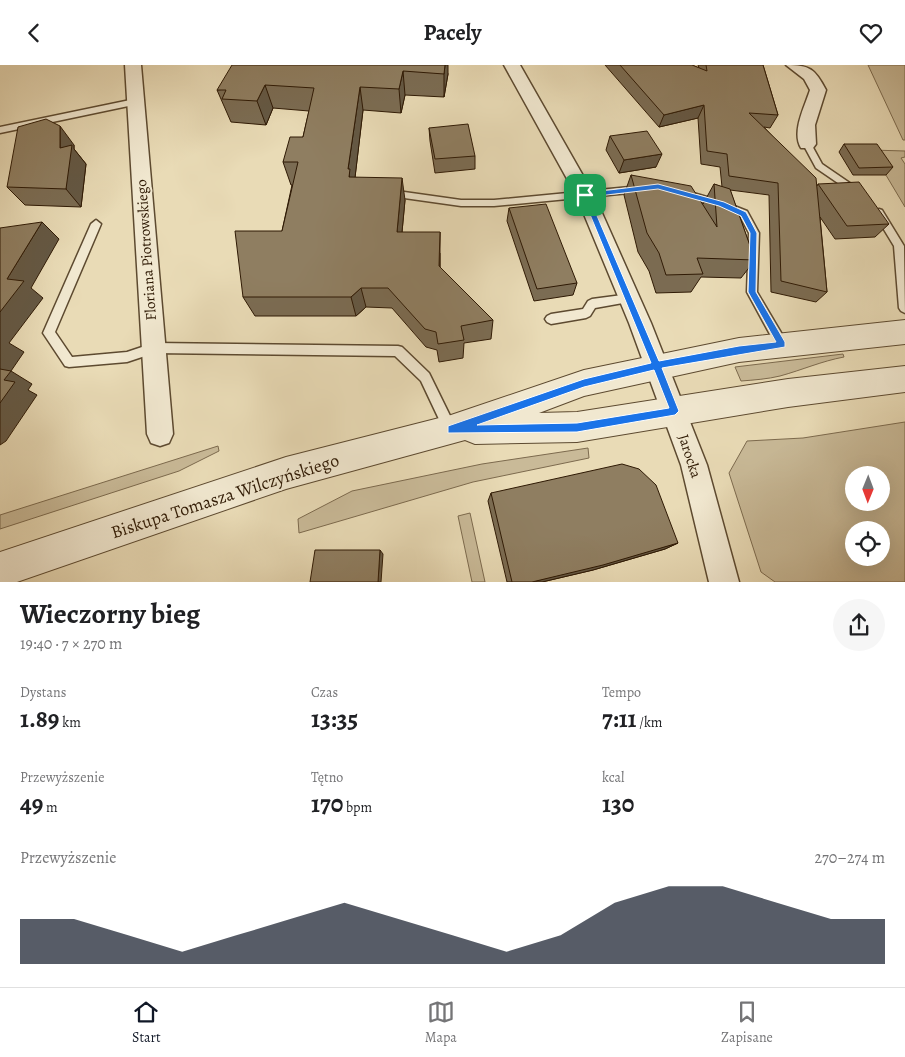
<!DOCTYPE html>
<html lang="pl">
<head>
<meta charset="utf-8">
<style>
	:root { --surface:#fff; --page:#f6f6f6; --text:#202124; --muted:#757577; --line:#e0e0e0; --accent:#111827 }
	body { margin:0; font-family:Alegreya,serif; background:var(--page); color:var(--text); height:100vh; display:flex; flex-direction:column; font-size:19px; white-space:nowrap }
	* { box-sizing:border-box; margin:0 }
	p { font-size:16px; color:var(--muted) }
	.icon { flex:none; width:28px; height:28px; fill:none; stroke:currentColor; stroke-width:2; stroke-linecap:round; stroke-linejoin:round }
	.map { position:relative; height:517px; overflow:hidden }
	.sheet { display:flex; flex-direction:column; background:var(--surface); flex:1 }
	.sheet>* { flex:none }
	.needle { width:32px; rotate:181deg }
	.buttons { position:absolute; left:845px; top:401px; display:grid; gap:10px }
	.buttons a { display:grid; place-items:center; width:45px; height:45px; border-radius:50%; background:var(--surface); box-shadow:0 5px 20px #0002; font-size:25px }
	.pin { position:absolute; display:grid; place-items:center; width:42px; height:42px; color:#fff; margin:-21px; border-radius:10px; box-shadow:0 2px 8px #0006 }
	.round { display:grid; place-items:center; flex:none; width:52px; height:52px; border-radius:26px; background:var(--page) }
	.summary { display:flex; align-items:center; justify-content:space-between; height:85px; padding:0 20px }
	h1 { font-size:28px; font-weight:600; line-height:38px }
	.metrics { display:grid; grid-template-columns:repeat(3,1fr); gap:8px; height:85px; padding:5px 20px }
	.metrics div { display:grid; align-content:center }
	.metrics b { font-size:25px; font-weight:600 }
	.metrics small { font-size:14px; font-weight:400 }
	.metrics p { font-size:14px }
	.chart { height:140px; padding:10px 20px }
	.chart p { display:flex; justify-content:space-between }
	.chart svg { width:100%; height:90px; margin-top:5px; fill:var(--accent); opacity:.7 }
	header { display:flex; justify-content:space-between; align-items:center; height:65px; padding:0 20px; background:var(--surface); font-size:22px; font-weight:600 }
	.tab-bar { display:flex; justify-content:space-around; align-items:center; height:70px; border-top:1px solid var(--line); background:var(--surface); font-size:14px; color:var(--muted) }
	.tab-bar a { display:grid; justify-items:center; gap:2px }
	.tab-bar .active { color:var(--accent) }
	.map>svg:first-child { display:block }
	.green { fill:#c9ba98; stroke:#7c6a4e; fill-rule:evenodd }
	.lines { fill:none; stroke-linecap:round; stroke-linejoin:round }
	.service-casing { stroke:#5d4a30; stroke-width:3 }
	.minor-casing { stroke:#5d4a30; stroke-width:3 }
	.tertiary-casing { stroke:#5d4a30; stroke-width:2 }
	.service { fill:#f1e8d0; fill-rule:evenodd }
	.minor { fill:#f1e8d0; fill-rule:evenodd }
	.tertiary { fill:#f1e8d0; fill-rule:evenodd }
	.wall { fill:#7b6c53; stroke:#2e1904 }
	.shaded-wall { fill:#645844; stroke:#2e1904 }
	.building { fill:#8f7e61; stroke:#2e1904 }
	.route { fill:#1a73e8; stroke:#fff; fill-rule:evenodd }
	.labels { text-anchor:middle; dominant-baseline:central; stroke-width:4; stroke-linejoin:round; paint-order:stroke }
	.street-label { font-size:15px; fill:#2e1904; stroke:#f1e8d0 }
	.near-street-label { font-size:18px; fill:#2e1904; stroke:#f1e8d0 }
</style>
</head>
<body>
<header><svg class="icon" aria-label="back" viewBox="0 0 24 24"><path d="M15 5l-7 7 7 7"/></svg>Pacely<svg class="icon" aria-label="heart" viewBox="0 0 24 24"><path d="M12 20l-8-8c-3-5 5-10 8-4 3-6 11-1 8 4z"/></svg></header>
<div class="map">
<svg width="905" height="517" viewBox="0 0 905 517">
	<rect width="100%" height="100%" fill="#e9dbb6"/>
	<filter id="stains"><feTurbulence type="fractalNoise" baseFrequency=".004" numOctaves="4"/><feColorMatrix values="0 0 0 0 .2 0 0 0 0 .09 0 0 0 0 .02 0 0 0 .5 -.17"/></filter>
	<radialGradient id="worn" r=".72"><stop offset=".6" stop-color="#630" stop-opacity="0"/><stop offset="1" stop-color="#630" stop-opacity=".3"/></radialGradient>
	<path class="green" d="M868 0H905V75H903Z
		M871 85 905 86V92L901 93 905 99V142Z
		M843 289 844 292C822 296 802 305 780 311 768 314 754 315 741 316L735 302Z
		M905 357V517H775L761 507 729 408 747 376 803 373ZM854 410H881V438H854ZM854 465H881V492H854Z
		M218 381 219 386 179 406 0 464V450Z
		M588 383 589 393 473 417 299 468 298 454 352 426 482 399Z
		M470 448 485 517H472L458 451Z"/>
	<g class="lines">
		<g class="service-casing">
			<path id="service" d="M135 34 139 37 138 39 0 68V62Z
				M807 76 810 77 822 99 860 125V129H854L816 103 803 79Z
				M640 121 645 124 640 127 494 141H461L390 131 385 128 390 125 461 135H494Z
				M683 125 724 137 747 146 759 168 757 227 786 276 788 280 786 284 782 285 778 284 747 227 749 168 740 151 718 142 680 130V126Z
				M879 144 882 145 904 181 905 248 901 246 899 243 894 181 874 148Z
				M96 155 101 159 55 267 72 292 127 287 154 278 398 281 402 282 429 308 457 365 456 369 451 371 446 369 421 316 395 291 154 288 127 297 69 302 65 301 43 268 91 159Z
				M630 229 634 230 635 233 634 236 595 243 590 251 586 253 551 259 547 257 545 254 547 251 551 249 583 244 588 236 592 234Z"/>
		</g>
		<g class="minor-casing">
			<path id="minor" d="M125 0H141L173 369 169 378 160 381 151 378 147 369Z
				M504 0H520L594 130 651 258 707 400 739 517H709L681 400 629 258 576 130Z
				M786 0C810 0 815 4 826 25L815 60 816 79 813 83H801C791 67 805 41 810 25L804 14Z"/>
		</g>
		<g class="tertiary-casing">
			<path id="tertiary" d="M905 255V279L739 297 584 331 539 348 577 347 788 314 905 301V327L788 342 577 377 475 379 465 375 286 424 17 517H0V487L286 392 451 350 584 305 739 273Z"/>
		</g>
		<use href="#service" class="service"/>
		<use href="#minor" class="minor"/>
		<use href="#tertiary" class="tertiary"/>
	</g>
	<path class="wall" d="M445 0 448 9 444 32 405 30 401 48 363 45 355 112 405 135 402 167 440 188V202L493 255 491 274 464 278 463 293 439 297 437 285 426 282 392 243 366 242 356 251H255L243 232 282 166 292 120H291L283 97 303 72 309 46 273 43 266 60 231 57 217 25Z
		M605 0H692L699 3 698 0H763L778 50 770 63 764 62 817 121 818 119 889 159 875 172 835 174 820 152 827 227 816 237 771 227 769 130 730 125 755 195 741 213 701 212 691 227 656 228 649 206 638 187 624 130 631 110 703 139 714 119 722 122 720 102 701 99 698 53 659 62Z
		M429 63 475 91V104L435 108 430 76Z
		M610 71 656 102 619 108 606 85Z
		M844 79 893 102 886 110H853L839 87Z
		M74 80V84L86 99 81 142 25 140 7 122Z
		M509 143 577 218 573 230 534 236 507 156Z
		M491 428 678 478 665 484 593 505 542 517H507L488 436Z"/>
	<path class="shaded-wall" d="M445 0H448V9L444 32V9Z
		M403 6 405 30 401 48 399 24Z
		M265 20 273 43 266 60 257 36Z
		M360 22 363 45 354 121V135L348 104Z
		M704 40 698 53 659 62 664 50Z
		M60 61 74 80V84L86 99 81 142 66 124 60 83Z
		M662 89 656 102 619 108 624 95Z
		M402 113 405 135 400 188 397 167Z
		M42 157 59 174 31 223 43 233 9 278 24 287 11 306 32 319 28 325 37 330 6 376 0 380V338L4 315 0 311V247L7 214Z
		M440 167V222L439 201Z
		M361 223 366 242 356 251 351 232Z
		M678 478 665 484 593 505 542 517H532Z
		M380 485 383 489 381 517H378Z"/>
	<path class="building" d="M232 0H445L444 9 403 6 399 24 360 22 348 104H350L349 112 402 113 397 167H440L439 201 493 255 461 261 464 275 438 279 436 267 425 264 388 223H361L351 232H243L235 166H282L298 97H283L290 72H303L314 23 265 20 257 36 222 34 226 25H217Z
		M620 0H692L707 6 706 0H763L778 50 749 48 816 113 827 227 781 216 778 118 729 111 727 89 707 86 704 40 664 50Z
		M46 54 60 61V83L72 80 66 124 7 122 18 62Z
		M468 59 475 91 435 94 429 63Z
		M647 66 662 89 624 95 610 71Z
		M844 79H877L893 102 859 103Z
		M631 110 691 121 717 162 714 119 730 124 755 195 697 193 703 209 666 210 659 188 647 168Z
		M859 117 889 159 847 161 818 119Z
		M546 139 577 218 537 224 509 143Z
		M42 157 7 214 24 216 0 247V163Z
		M0 304 11 306 4 315 15 317 0 338Z
		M622 399 639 404 656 420 678 478 603 500 532 517H512L491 428Z
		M315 485H380L378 517H310Z"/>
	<path class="route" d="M658 119 724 137 746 147 757 168 756 227 785 277V282L662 303 679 346 675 350 577 367 448 368V361L584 314 651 298 582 130 585 128ZM658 124 719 141 741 151 750 168 748 227 776 277 739 281 659 296 589 132ZM654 305 669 343 577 358 477 360 584 322Z"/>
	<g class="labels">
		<g class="street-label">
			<text transform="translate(146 185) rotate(-94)">Floriana Piotrowskiego</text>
			<text transform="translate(690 391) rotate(72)">Jarocka</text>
		</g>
		<g class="near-street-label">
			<text transform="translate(225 431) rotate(-18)">Biskupa Tomasza Wilczyńskiego</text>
		</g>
	</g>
	<rect width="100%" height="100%" filter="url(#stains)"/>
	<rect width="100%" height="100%" fill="url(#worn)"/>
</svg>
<div class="buttons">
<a><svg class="needle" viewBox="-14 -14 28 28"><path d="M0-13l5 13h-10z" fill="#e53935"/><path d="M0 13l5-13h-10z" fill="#757577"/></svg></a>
<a><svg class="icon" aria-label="locate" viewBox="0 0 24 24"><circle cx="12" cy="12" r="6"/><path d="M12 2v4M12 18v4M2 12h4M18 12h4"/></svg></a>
</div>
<div class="pin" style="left:585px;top:130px;background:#1e9e55"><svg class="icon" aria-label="arrive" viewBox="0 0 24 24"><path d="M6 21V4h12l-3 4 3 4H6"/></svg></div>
</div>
<section class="sheet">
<div class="summary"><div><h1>Wieczorny bieg</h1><p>19:40 · 7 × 270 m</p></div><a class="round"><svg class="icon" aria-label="share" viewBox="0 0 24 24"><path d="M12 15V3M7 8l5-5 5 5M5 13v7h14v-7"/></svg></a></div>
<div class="metrics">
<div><p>Dystans</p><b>1.89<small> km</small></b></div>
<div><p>Czas</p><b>13:35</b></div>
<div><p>Tempo</p><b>7:11<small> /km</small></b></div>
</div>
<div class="metrics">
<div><p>Przewyższenie</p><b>49<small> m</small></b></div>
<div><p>Tętno</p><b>170<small> bpm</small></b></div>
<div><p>kcal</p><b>130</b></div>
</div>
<div class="chart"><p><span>Przewyższenie</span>270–274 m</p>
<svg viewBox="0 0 160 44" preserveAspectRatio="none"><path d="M0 44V22L10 22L20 30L30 38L40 30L50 22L60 14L70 22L80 30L90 38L100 30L110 14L120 6L130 6L140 14L150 22L160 22V44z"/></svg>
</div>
</section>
<nav class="tab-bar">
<a class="active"><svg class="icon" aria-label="home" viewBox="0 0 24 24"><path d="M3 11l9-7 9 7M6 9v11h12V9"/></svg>Start</a>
<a><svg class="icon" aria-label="map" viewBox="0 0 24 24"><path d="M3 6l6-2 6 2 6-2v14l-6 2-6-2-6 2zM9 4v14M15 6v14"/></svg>Mapa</a>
<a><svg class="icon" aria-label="saved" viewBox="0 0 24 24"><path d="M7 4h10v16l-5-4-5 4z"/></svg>Zapisane</a>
</nav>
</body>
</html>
